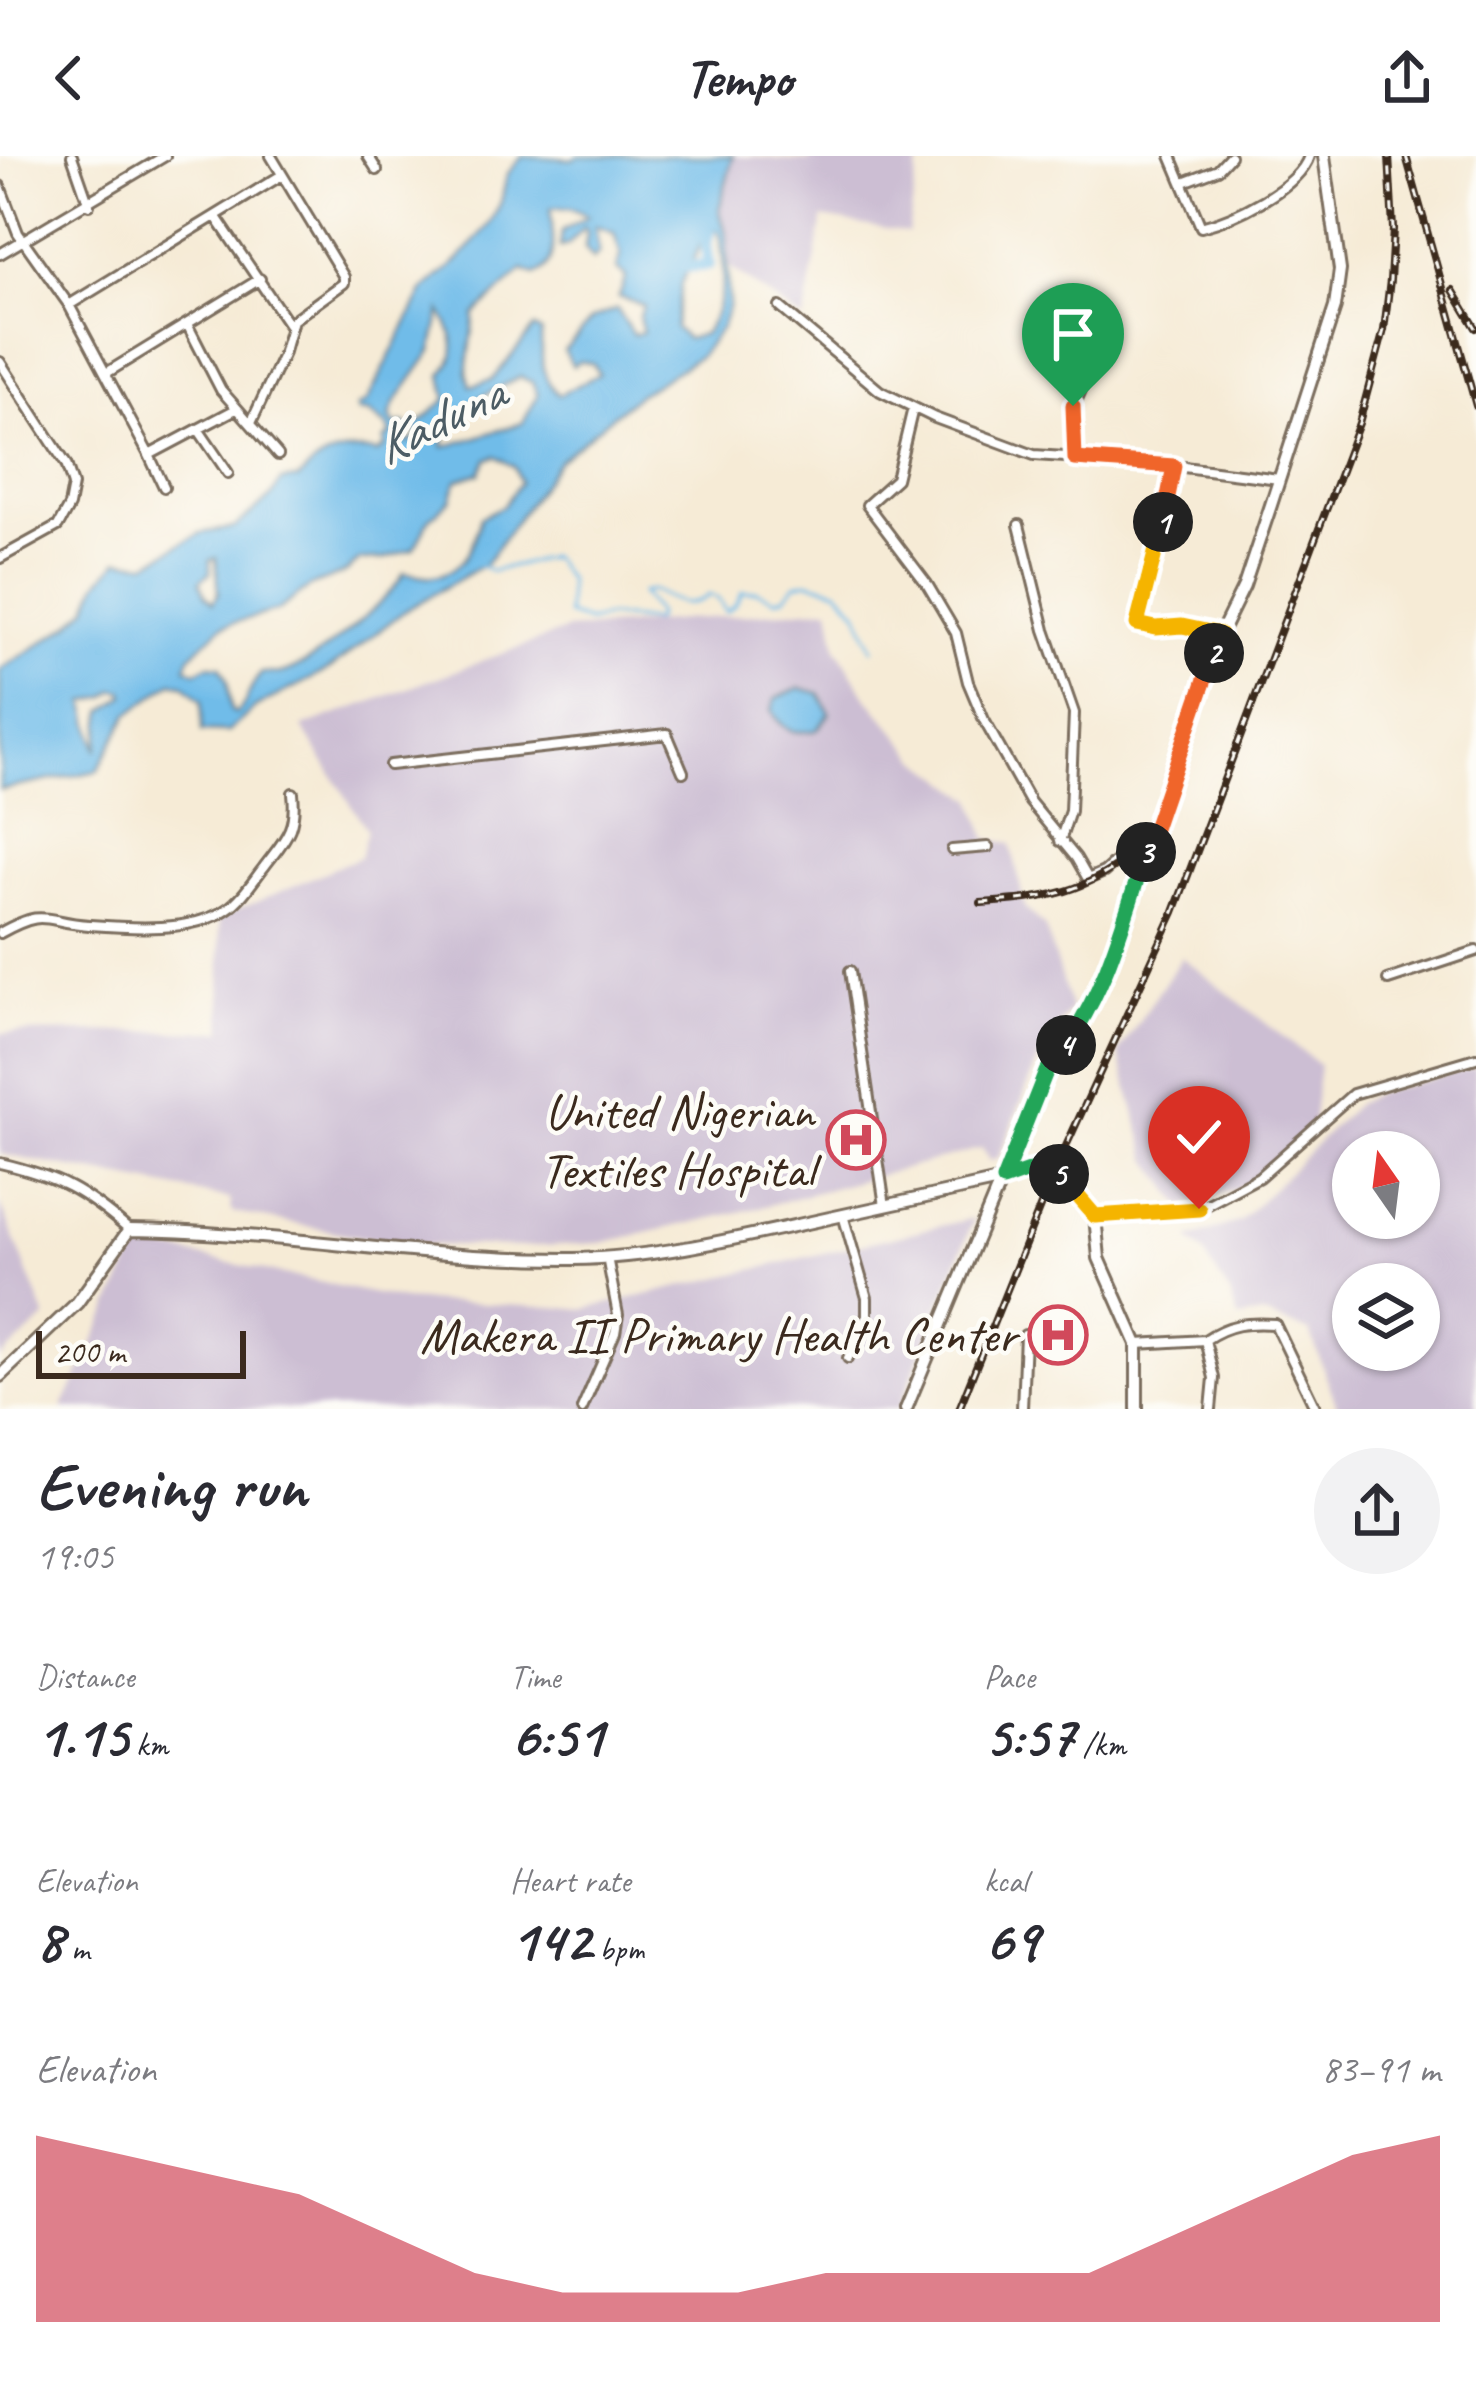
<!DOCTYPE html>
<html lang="en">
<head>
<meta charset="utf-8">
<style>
	:root { --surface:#fff; --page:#f2f2f3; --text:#2b2b33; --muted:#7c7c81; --accent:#d1495b }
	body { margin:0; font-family:Caveat,sans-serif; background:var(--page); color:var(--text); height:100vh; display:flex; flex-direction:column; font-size:45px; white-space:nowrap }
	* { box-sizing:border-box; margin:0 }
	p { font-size:39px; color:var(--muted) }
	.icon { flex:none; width:66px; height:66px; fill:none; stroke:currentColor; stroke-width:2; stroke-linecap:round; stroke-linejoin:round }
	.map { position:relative; height:1253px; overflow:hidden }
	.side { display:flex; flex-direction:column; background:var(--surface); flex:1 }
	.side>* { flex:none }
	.needle { width:78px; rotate:346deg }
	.buttons { position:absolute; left:1332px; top:975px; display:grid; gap:24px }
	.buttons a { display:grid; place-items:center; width:108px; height:108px; border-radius:50%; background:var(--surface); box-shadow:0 3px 9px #0004; font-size:60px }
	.scale { position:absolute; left:36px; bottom:30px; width:210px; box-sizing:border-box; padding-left:12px; border:6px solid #3b2a1e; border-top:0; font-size:33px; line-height:42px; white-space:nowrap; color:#3b2a1e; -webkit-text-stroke:9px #fdfcf7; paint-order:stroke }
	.pin { position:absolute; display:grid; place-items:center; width:102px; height:102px; color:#fff; margin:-123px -51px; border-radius:50% 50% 50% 0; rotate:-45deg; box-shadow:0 0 12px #0007 }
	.pin .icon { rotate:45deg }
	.km { position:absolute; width:60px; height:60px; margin:-30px; border-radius:50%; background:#222; color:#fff; font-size:33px; line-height:60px; text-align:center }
	.round { display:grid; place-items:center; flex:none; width:126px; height:126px; border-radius:63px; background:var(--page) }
	.overview { display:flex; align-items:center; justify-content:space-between; height:204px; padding:0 36px }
	h1 { font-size:66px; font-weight:800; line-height:90px }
	.metrics { display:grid; grid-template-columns:repeat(3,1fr); gap:18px; height:204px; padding:12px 36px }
	.metrics div { display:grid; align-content:center }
	.metrics b { font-size:60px; font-weight:800 }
	.metrics small { font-size:33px; font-weight:400 }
	.metrics p { font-size:33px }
	.chart { height:336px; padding:24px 36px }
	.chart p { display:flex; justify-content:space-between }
	.chart svg { width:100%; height:216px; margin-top:12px; fill:var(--accent); opacity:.7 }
	header { display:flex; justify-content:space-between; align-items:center; height:156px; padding:0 36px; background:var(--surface); font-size:54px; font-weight:800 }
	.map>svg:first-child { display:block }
	.industrial { fill:#ccbed3; fill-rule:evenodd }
	.water { fill:#6fbce9; stroke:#557384; stroke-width:3; fill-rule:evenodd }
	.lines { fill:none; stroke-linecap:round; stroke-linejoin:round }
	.stream { stroke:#6fbce9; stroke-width:3 }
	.river { stroke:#6fbce9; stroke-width:12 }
	.minor-casing { stroke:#7c6e5e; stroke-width:14 }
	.tertiary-casing { stroke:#7c6e5e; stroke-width:16 }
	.minor { stroke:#fff; stroke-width:8 }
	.tertiary { stroke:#fff; stroke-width:10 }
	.rail-casing { stroke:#3b2a1e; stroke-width:8 }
	.rail { stroke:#fdfcf7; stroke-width:3; stroke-dasharray:9; stroke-linecap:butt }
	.split-1-casing { stroke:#fff; stroke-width:24 }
	.split-2-casing { stroke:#fff; stroke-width:24 }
	.split-3-casing { stroke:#fff; stroke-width:24 }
	.split-4-casing { stroke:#fff; stroke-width:24 }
	.split-5-casing { stroke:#fff; stroke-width:24 }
	.split-6-casing { stroke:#fff; stroke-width:24 }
	.split-1 { stroke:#f0652b; stroke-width:15 }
	.split-2 { stroke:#f5b400; stroke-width:15 }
	.split-3 { stroke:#f0652b; stroke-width:15 }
	.split-4 { stroke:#22a559; stroke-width:15 }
	.split-5 { stroke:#22a559; stroke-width:15 }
	.split-6 { stroke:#f5b400; stroke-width:15 }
	.labels { text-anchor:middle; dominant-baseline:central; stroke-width:9; stroke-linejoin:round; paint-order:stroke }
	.poi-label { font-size:51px; fill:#3b2a1e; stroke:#fdfcf7; text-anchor:end }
	.water-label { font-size:54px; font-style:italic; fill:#4d5d65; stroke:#fdfcf7 }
</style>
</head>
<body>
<header><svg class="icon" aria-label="back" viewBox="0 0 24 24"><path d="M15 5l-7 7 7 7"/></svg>Tempo<svg class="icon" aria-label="share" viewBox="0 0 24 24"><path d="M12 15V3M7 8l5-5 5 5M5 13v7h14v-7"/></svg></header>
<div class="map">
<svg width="1476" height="1253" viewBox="0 0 1476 1253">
	<rect width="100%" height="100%" fill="#fdfcf7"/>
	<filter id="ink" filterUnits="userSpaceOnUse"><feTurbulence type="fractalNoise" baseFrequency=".00833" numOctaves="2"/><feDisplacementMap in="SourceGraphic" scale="24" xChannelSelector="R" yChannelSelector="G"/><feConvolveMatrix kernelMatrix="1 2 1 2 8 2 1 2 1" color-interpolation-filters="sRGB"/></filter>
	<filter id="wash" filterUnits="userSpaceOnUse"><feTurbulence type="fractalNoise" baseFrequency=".004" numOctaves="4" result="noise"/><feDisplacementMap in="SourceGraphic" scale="48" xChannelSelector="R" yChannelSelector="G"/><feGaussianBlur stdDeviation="2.7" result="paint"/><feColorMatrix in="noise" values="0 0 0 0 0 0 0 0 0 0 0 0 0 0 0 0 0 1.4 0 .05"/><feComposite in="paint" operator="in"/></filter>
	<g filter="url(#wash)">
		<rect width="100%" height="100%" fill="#f6ebd6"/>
		<path class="industrial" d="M733 0 810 5 812 0H920L908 77 823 62 804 165 728 110 719 43 727 30Z
			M830 451 837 492 866 540 920 604 974 644 987 683 1011 687 1025 752 1045 771 1071 853 1045 887 999 1001 989 1005 982 992 762 1051 601 1087 521 1091 398 1088 232 1056 230 1043 0 998V877L223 875 219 762 360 701 367 674 302 571 567 474Z
			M1182 801 1319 909 1312 971 1259 1025 1183 1051 1149 1004 1118 897Z
			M1476 911V1253H1338L1310 1176 1263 1159 1238 1163 1230 1139 1203 1096 1189 1083 1240 1065 1357 947 1374 938ZM1419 996V1062H1353V996ZM1419 1128V1194H1353V1128Z
			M0 1046 46 1162 0 1203Z
			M974 1062 899 1253H62L140 1088 404 1144 585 1153Z"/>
		<path class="water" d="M522 0 572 3 580 0H733L719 53 726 77 729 149 721 172 699 200 636 240 559 304 486 407 403 456 330 513 256 551 228 576 202 575V545L184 528 172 526 129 558 97 615 0 634V514L71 468 88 451 98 427 119 404 147 407 201 377 234 372 272 340 281 325 299 323C317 299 349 290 377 297L385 291 384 284 391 278 386 269 368 256H358L357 251 367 246 424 134 459 104 490 68 501 46 507 19ZM570 51 588 60 562 75 560 91 568 89 584 71 587 76 585 92 593 103 599 97 595 70 614 77 621 99 617 113 626 121 619 141 644 150 639 161 643 176 633 179 617 153 592 163 564 195 573 210 579 205 592 207 599 218 559 239C539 221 542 200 541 176L534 172 492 224 471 230 467 216 475 159 523 114 536 119C563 106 550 76 551 52ZM714 72 719 77C726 112 726 149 703 178L687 183 675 172 681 128 705 80ZM441 155C455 178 461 199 442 219L447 243 417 269 416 283 406 287V268L394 269 390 260 395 247 432 195ZM520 221 532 226 538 239 523 267 444 291 443 286 474 244ZM496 300 514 311 520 326 503 350 481 361C474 386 466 416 434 420 425 422 412 417 404 417 390 444 318 504 289 515 279 520 272 516 262 517 249 528 249 548 236 557L231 555 227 523 220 510 208 509 196 516 186 511 190 500 222 470 278 454 311 430 345 417 360 404 383 403 414 393 429 363 451 343 457 324 480 317 487 303ZM216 402 219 437 213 446 205 438 200 425 210 417V404ZM115 534 124 535 125 540 104 555 97 595 86 546 106 541Z
			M800 532 819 537 830 557 817 574C794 579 782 575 772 554L775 543Z"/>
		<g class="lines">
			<path class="stream" d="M479 409 492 415 551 401 568 424 567 459 589 466 608 460 654 465 657 458 641 437 652 434C672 445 690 454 709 439L718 443 726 456 735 449 742 436 757 435 775 443 785 441 796 428 807 425 839 434 858 456 873 493"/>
			<path class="river" d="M679 111 709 109 706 88 711 64"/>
		</g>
	</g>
	<g filter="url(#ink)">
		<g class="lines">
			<g class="minor-casing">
				<path id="minor" d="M72 0 89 49
					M368 0 377 14
					M1171 0 1201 71C1233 63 1299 32 1309 0
					M1184 26 1218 13 1230 0
					M0 30 18 77 69 149 149 299 236 253
					M216 61 289 169
					M0 98 165 0
					M69 149 282 19
					M780 151 880 235 935 262 1034 299 1144 306 1279 323
					M188 170 221 234 278 299
					M0 206 66 308 73 329 69 350 58 370 0 402
					M108 216 260 123
					M913 252 896 323 867 349 927 428 956 477 968 526 984 564 1030 646 1076 702 1088 723 1104 716 1155 670
					M251 267 283 199 293 164 344 127V121L271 0
					M198 273 228 317
					M149 299 164 331
					M1075 303C1072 278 1069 258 1081 234
					M1174 310 1157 398 1140 444 1137 468 1157 472 1182 470 1220 479
					M1019 369 1045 474 1074 557 1070 655 1060 685
					M390 609 667 578 683 616
					M952 694 988 691
					M0 777C47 751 43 766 89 769 129 772 192 777 227 753 242 743 253 725 264 711 285 683 297 674 293 637
					M850 815 885 1050
					M1388 824 1476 795
					M0 1007C59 1021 83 1034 129 1074
					M1199 1053 1259 1021 1353 938 1476 902
					M843 1059 867 1142V1159L848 1202
					M1205 1184C1228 1168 1248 1166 1275 1168L1316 1253
					M1137 1188 1205 1184 1214 1222 1211 1253
					M582 1253 615 1177 618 1159 607 1101
					M1022 1253 1025 1179"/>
			</g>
			<g class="tertiary-casing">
				<path id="tertiary" d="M1095 1060 1199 1053
					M0 1220 77 1147 129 1074C278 1076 425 1104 574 1103 649 1102 725 1085 798 1069 866 1054 935 1039 1003 1024L1034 1013 1055 1014 1095 1060 1099 1102 1137 1188V1253
					M906 1253 1046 916 1085 862 1111 802 1196 546 1220 479 1244 430 1271 349 1335 151 1340 114 1324 0"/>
			</g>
			<use href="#minor" class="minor"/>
			<use href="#tertiary" class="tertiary"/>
			<g class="rail-casing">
				<path id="rail" d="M1406 0 1476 250
					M1453 134 1476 172
					M981 747C1048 742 1083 739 1136 695
					M959 1253 1055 1014 1174 756 1359 267 1384 174 1390 124 1393 73 1389 0"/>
			</g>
			<use href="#rail" class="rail"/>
		</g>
	</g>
	<g class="lines" filter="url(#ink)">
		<g class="split-1-casing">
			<path id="split-1" d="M1073 250 1075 303 1174 310 1163 366"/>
		</g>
		<g class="split-2-casing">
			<path id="split-2" d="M1163 366 1137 468 1156 472 1182 470 1220 478 1214 497"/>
		</g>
		<g class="split-3-casing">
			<path id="split-3" d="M1146 696 1214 497"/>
		</g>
		<g class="split-4-casing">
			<path id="split-4" d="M1066 889C1107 832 1124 762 1146 696"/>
		</g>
		<g class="split-5-casing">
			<path id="split-5" d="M1059 1018 1055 1014 1034 1013 1003 1024 1046 916 1066 889"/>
		</g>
		<g class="split-6-casing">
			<path id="split-6" d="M1059 1018 1095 1060 1199 1053"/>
		</g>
		<use href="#split-1" class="split-1"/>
		<use href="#split-2" class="split-2"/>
		<use href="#split-3" class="split-3"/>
		<use href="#split-4" class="split-4"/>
		<use href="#split-5" class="split-5"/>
		<use href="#split-6" class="split-6"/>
	</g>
	<defs>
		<g id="hospital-ring" transform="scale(3)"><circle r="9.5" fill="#fdfcf7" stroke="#d1495b" stroke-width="1.5"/><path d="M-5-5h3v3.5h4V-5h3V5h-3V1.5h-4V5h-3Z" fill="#d1495b"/></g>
	</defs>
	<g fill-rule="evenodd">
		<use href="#hospital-ring" x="856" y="984"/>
		<use href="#hospital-ring" x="1058" y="1179"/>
	</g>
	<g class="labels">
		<g class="poi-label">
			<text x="814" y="955">United Nigerian<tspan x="814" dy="59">Textiles Hospital</tspan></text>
			<text x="1016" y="1179">Makera II Primary Health Center</text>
		</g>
		<g class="water-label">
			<text transform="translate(439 263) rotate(-26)">Kaduna</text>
		</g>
	</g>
</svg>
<div class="buttons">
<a><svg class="needle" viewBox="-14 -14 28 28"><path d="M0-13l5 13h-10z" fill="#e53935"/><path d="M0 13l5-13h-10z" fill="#7c7c81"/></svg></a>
<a><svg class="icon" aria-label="layers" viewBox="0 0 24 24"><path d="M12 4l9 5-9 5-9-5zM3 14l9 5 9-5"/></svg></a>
</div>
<div class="scale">200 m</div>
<div class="pin" style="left:1073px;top:250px;background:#1e9e55"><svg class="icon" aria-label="arrive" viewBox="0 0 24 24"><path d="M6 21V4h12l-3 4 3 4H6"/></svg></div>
<div class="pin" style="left:1199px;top:1053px;background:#d93025"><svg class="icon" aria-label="check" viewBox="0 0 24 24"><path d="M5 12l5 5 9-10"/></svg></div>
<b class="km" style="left:1163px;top:366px">1</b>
<b class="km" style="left:1214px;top:497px">2</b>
<b class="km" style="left:1146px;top:696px">3</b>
<b class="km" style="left:1066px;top:889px">4</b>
<b class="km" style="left:1059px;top:1018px">5</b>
</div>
<section class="side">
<div class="overview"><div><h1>Evening run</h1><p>19:05</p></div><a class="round"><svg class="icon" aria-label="share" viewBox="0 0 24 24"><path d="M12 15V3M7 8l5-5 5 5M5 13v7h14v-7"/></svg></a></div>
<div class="metrics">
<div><p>Distance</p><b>1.15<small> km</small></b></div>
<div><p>Time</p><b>6:51</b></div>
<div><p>Pace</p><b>5:57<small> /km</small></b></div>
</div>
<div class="metrics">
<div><p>Elevation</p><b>8<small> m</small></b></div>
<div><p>Heart rate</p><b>142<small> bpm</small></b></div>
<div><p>kcal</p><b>69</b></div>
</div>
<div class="chart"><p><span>Elevation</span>83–91 m</p>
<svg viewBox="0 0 160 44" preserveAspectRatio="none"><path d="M0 44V6L10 10L20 14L30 18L40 26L50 34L60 38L70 38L80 38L90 34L100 34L110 34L120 34L130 26L140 18L150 10L160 6V44z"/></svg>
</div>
</section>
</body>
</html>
